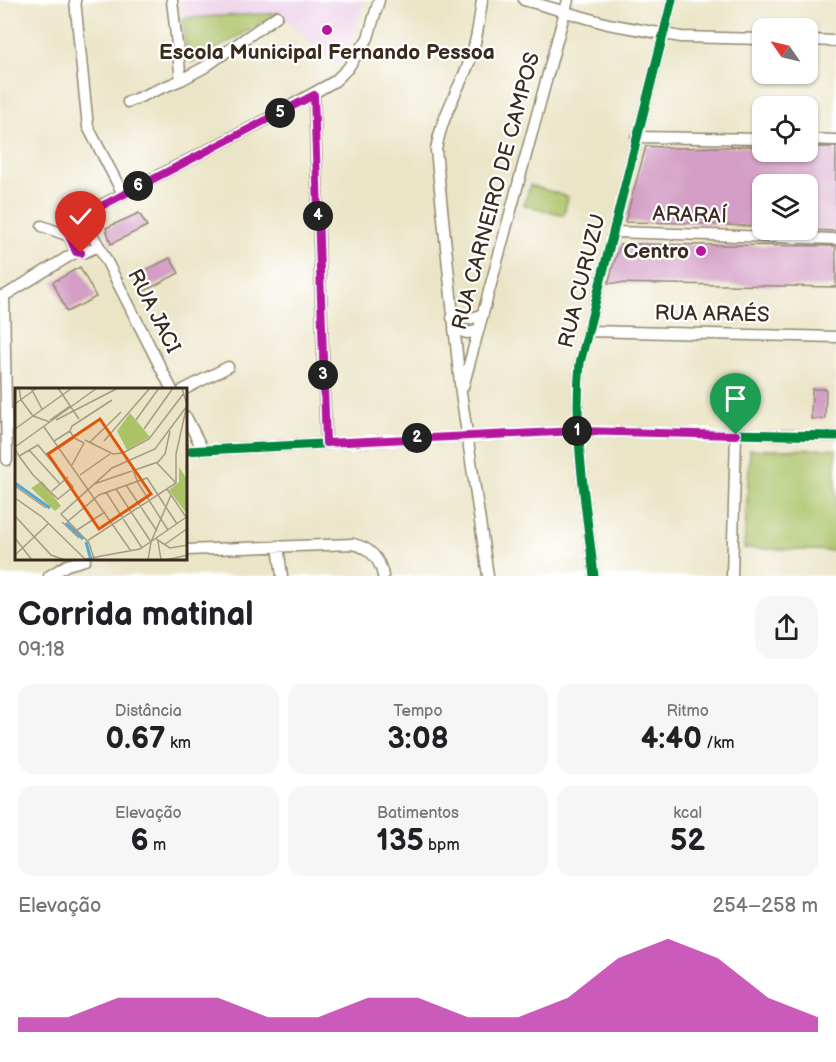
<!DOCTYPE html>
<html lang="pt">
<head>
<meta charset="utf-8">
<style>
	:root { --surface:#fff; --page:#f6f6f6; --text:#202124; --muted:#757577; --accent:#b5179e }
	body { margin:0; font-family:"Balsamiq Sans",sans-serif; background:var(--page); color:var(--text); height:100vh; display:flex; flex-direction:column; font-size:22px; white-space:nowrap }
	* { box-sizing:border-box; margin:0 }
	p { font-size:20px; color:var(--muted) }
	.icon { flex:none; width:33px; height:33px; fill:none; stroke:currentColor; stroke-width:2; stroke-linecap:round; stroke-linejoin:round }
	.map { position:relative; height:576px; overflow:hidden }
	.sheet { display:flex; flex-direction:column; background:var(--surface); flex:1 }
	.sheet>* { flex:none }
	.needle { width:39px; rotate:304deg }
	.fabs { position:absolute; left:752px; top:18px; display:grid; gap:12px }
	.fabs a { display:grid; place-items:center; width:66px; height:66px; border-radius:12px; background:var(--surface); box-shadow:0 2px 4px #0004; font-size:30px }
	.pin { position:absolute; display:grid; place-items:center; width:51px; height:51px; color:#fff; margin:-62px -26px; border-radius:50% 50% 50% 0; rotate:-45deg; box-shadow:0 0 6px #0007 }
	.pin .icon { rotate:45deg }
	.km { position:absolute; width:30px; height:30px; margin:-15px; border-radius:50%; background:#222; color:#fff; font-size:16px; line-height:30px; text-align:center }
	.round { display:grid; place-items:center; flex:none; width:63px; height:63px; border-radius:18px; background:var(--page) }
	.summary { display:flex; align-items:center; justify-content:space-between; height:102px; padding:0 18px }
	h1 { font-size:33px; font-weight:600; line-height:45px }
	.metrics { display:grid; grid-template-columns:repeat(3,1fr); gap:9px; height:102px; padding:6px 18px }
	.metrics div { display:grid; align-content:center; border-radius:15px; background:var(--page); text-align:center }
	.metrics b { font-size:30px; font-weight:600 }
	.metrics small { font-size:16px; font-weight:400 }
	.metrics p { font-size:16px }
	.chart { height:168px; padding:12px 18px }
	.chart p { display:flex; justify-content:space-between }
	.chart svg { width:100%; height:108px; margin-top:6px; fill:var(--accent); opacity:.7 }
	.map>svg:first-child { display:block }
	.built { fill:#eed0e8 }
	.green { fill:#abc267; stroke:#737642; stroke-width:1.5 }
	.building { fill:#d39dc5 }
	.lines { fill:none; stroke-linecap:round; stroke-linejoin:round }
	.minor-casing { stroke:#938872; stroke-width:13 }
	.minor { stroke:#fff; stroke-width:10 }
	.cycleway-casing { stroke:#fff; stroke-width:13 }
	.cycleway { stroke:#00873e; stroke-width:9 }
	.route-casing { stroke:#fff; stroke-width:12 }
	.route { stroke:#b5179e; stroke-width:8 }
	.poi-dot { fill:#b5179e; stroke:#fff; stroke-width:2 }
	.labels { text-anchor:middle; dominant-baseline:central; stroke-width:4.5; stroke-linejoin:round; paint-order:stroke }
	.poi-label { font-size:21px; font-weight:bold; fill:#3b2a1e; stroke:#fff }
	.street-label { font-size:21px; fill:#3b2a1e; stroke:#fff }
	.inset-river { fill:none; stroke:#56a7d1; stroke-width:3 }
	.inset-road { fill:none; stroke:#a59a83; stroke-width:1.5 }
	.view { fill:#df570d; fill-opacity:0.15; stroke:#df570d; stroke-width:3 }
	.inset-edge { fill:none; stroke:#3b2a1e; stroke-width:3 }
</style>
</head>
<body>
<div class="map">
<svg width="836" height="576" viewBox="0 0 836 576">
	<rect width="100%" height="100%" fill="#fff"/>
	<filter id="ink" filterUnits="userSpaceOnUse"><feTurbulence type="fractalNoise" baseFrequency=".0167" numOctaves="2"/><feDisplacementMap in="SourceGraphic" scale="12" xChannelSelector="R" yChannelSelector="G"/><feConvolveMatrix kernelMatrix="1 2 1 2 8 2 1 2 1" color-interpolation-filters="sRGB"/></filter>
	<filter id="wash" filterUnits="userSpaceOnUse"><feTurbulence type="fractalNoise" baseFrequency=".008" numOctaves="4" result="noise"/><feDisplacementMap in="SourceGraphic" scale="24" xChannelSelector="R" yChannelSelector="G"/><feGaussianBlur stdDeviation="1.35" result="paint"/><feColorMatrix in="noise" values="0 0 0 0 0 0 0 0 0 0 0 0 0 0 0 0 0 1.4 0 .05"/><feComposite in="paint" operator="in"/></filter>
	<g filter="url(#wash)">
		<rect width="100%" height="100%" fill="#ebe5c7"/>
		<path class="built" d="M181 0H363L359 23 353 37 335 66 280 14 183 18Z"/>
		<path class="green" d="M280 13 193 62 186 59 183 18Z
			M530 185 568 197 564 215 524 205Z
			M836 449V551L744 548 750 450Z"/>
		<g id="blocks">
			<path class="building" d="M646 146 678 148 762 146V152H807V147H836V231L807 230V184H762V227L692 223 625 222Z
				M139 213 147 226 111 244 106 228Z
				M620 244 836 246V287L608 283Z
				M170 258 179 273 143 292 136 275Z
				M80 267 96 297 67 312 53 282Z
				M812 389H826L825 419H811Z"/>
		</g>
	</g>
	<g filter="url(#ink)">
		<use href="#blocks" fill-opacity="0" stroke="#938872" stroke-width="1.5"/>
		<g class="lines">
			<g class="minor-casing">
				<path id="minor" d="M75 0 88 127 123 194
					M172 0 181 80
					M482 0C479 23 476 46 467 68 455 95 441 120 436 150L461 393 488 576
					M524 0 608 24 681 37 762 39
					M807 40 836 41
					M314 95 326 443
					M128 102 181 80 205 67 277 16
					M636 137 762 139
					M807 139 836 140
					M82 218 99 246 172 390
					M42 226 69 236
					M614 232 836 239
					M76 252 69 236 75 224 90 211 260 123 335 81 348 68 368 38 379 0
					M0 296H4L76 252H85L99 246
					M4 296 7 460
					M452 318 470 319 482 314
					M454 330 467 333 477 331
					M588 331 836 337
					M463 387 568 0
					M183 390 228 367
					M186 417 203 450
					M186 451 577 431 836 436
					M278 546 282 576
					M186 550 353 544C371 548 380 559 383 576
					M49 576 67 565 85 560
					M594 576C586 505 573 434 580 363L672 0
					M732 576 736 435"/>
			</g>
			<use href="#minor" class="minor"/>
			<g class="cycleway-casing">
				<path id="cycleway" d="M186 451 577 431 836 436
					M594 576C586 505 573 434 580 363L672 0"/>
			</g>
			<use href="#cycleway" class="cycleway"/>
		</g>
	</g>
	<g class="lines" filter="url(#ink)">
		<g class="route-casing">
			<path id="route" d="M81 253 76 252 69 236 75 224 90 212 314 95 326 443 577 431 736 435"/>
		</g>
		<use href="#route" class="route"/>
	</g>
	<g class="poi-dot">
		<circle cx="327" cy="30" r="6"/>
		<circle cx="701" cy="251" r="6"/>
	</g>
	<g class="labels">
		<g class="poi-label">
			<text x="327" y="52">Escola Municipal Fernando Pessoa</text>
			<text x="689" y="251" text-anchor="end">Centro</text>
		</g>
		<g class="street-label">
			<text transform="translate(496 191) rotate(-75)">RUA CARNEIRO DE CAMPOS</text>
			<text transform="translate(690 215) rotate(2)">ARARAÍ</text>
			<text transform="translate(582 281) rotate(-76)">RUA CURUZU</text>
			<text transform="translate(154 311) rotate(63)">RUA JACI</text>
			<text transform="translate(712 314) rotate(1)">RUA ARAÉS</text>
		</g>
	</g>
	<g transform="translate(15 388)">
		<rect width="172" height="172" fill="#ebe5c7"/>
		<path d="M115 25 135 49 112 62 102 43ZM164 79 172 91V126L154 102 164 94ZM27 93 46 118 40 123 16 100Z" fill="#abc267"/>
		<path class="inset-river" d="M0 95 35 120M51 135 68 151M71 154 76 172"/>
		<path class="inset-road" d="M4 0 6 12 18 28 35 34M16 0 27 21M43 0 64 31M0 16 22 0M35 32 55 18M41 32 103 0M121 32 144 0M29 39 116 163M0 41 57 0M129 41 158 0M70 52 98 66 108 65 134 51 169 5M39 53 55 43M89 53 135 0M75 54 106 24M69 55 59 50 55 43 57 38 97 12M0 59 82 0M44 60 59 50M0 61 4 68 18 87 43 111 58 99 23 57 4 68M14 62 45 96M115 74 123 95 153 142M142 75 161 95M57 77 69 55M171 81 173 56M65 87 95 66M161 95V66L172 17 167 0M79 96 143 74 150 66 155 43M111 97 142 143M0 98 31 120M101 101 136 154M152 101 171 129M37 103 53 89M91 104 127 160M0 110 27 129 71 172M0 128 36 167 50 172M47 134 64 150M52 134 84 107 132 90 162 136M62 142 90 124M0 150 17 172M141 151 155 160 173 157M72 153 161 95M143 153 146 172M149 157 173 140M0 167 33 136M70 171 125 161 173 128M79 171 74 155 46 126 97 80 140 61 172 18M133 172 136 154 156 107M150 172 173 167"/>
		<path class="view" d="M85 31 136 106 84 141 33 66Z"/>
		<rect width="172" height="172" class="inset-edge"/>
	</g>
</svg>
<div class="fabs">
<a><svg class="needle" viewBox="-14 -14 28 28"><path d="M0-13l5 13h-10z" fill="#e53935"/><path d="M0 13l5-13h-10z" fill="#757577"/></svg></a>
<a><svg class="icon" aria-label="locate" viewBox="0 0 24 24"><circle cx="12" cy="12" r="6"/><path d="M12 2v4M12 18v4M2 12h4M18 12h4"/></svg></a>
<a><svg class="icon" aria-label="layers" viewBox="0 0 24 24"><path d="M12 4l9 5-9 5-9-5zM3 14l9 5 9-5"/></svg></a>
</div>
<div class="pin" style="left:736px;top:435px;background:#1e9e55"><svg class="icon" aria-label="arrive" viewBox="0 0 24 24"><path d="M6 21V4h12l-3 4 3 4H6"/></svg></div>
<div class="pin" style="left:81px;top:253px;background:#d93025"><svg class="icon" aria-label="check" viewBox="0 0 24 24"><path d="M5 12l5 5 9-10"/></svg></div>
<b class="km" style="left:577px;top:431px">1</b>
<b class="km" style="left:417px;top:438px">2</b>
<b class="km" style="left:323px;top:375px">3</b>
<b class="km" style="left:318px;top:216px">4</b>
<b class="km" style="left:280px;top:113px">5</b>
<b class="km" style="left:138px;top:186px">6</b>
</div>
<section class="sheet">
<div class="summary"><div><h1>Corrida matinal</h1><p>09:18</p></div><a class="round"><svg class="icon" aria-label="share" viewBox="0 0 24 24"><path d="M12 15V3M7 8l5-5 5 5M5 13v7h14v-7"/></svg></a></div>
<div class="metrics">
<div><p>Distância</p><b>0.67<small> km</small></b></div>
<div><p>Tempo</p><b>3:08</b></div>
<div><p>Ritmo</p><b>4:40<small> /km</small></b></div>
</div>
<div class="metrics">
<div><p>Elevação</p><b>6<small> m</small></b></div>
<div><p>Batimentos</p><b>135<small> bpm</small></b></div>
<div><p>kcal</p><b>52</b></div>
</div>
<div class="chart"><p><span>Elevação</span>254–258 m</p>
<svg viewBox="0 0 160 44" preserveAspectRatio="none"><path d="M0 44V38L10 38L20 30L30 30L40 30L50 38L60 38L70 30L80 30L90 38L100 38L110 30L120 14L130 6L140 14L150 30L160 38V44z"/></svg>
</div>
</section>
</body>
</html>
